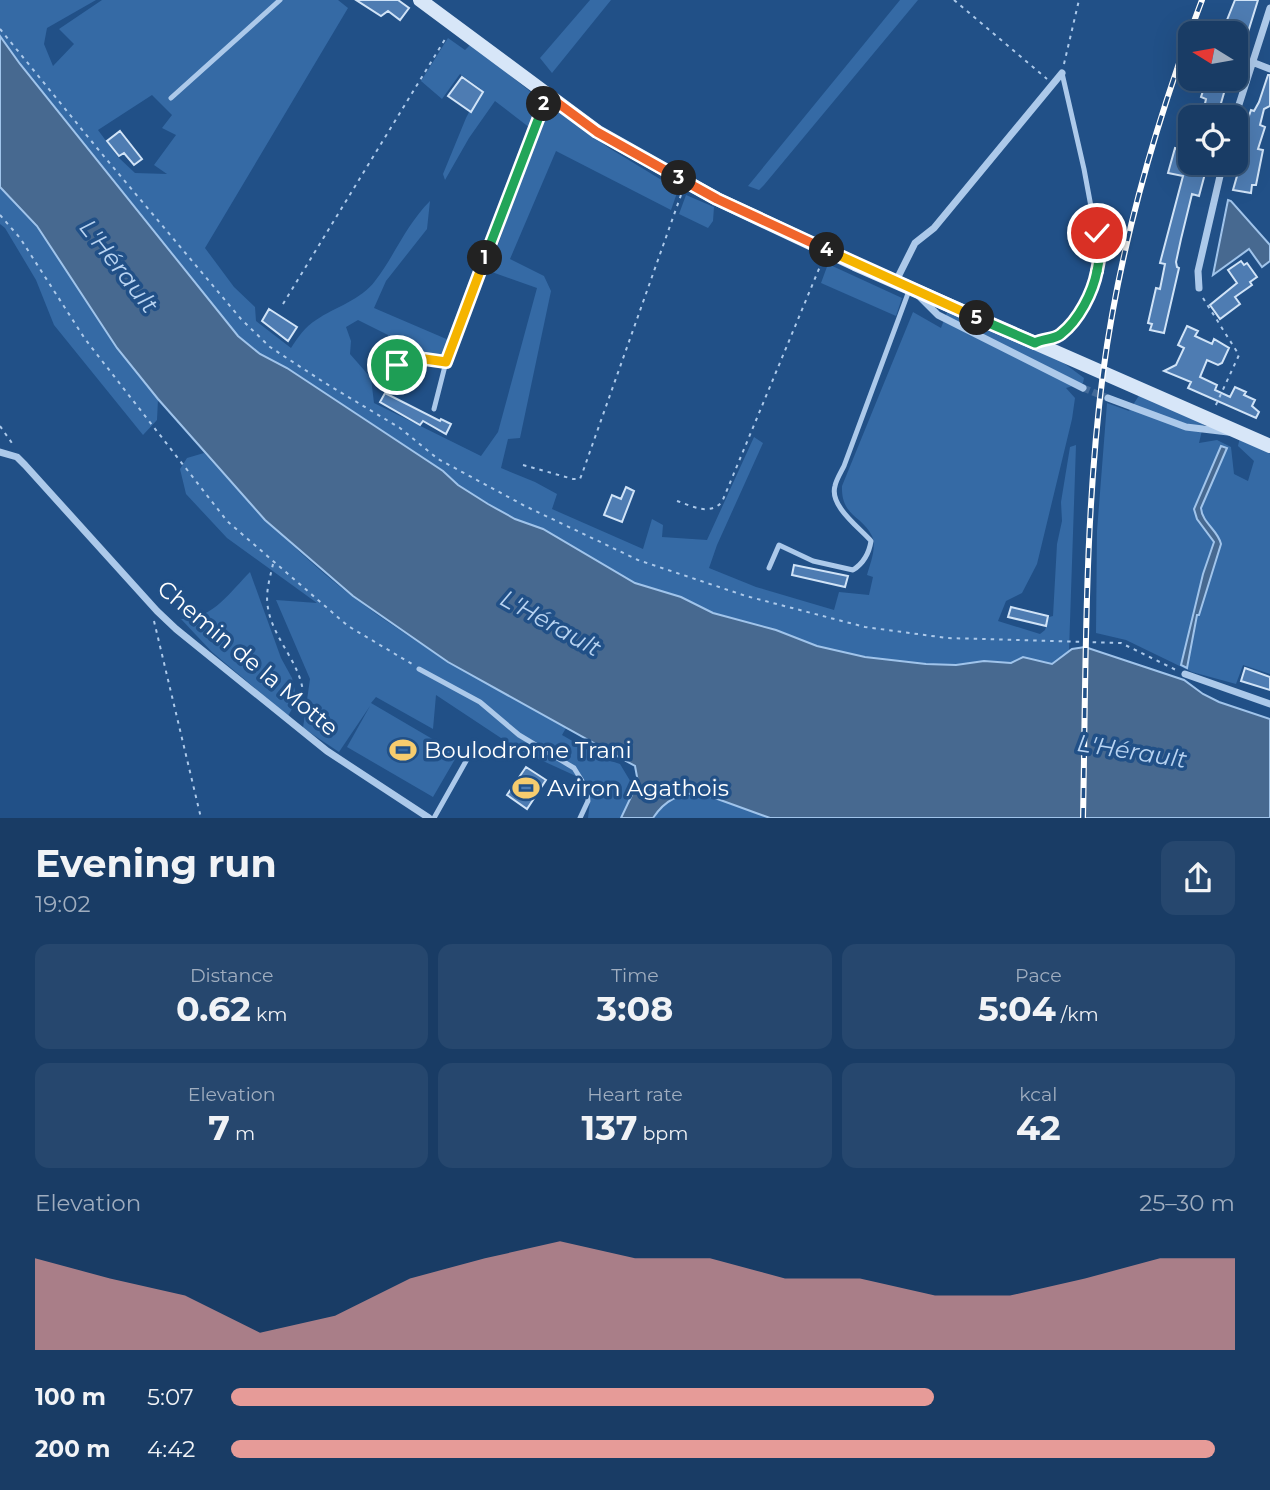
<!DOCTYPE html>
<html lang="en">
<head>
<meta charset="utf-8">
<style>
	:root { --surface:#193c65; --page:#26476e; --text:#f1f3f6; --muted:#9fadbf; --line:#375679; --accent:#e69b98 }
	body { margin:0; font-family:Montserrat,sans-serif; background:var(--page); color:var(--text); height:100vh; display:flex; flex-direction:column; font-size:26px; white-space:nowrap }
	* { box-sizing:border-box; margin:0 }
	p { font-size:23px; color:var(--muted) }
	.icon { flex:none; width:38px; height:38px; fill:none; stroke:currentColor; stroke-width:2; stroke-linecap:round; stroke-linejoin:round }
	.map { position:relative; height:818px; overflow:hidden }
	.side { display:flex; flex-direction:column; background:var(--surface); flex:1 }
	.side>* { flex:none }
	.needle { width:46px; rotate:281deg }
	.tools { position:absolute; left:1178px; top:21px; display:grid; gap:14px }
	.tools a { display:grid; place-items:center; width:70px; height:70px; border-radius:14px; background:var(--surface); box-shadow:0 7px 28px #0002,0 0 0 2px var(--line); font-size:35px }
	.pin { position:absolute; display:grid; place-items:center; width:60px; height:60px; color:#fff; margin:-30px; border:4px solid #fff; border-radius:50%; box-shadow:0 2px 7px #0007 }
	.km { position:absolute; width:35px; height:35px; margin:-18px; border-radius:50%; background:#222; color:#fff; font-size:19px; line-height:35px; text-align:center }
	.round { display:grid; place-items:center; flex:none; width:74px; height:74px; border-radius:14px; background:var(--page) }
	.summary { display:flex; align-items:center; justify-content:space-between; height:119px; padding:0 35px }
	h1 { font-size:38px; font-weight:700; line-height:52px }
	.metrics { display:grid; grid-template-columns:repeat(3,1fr); gap:10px; height:119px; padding:7px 35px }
	.metrics div { display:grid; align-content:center; border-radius:14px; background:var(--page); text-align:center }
	.metrics b { font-size:35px; font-weight:700 }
	.metrics small { font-size:19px; font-weight:400 }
	.metrics p { font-size:19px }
	.chart { height:196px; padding:14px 35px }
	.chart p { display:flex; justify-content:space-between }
	.chart svg { width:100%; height:126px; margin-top:7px; fill:var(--accent); opacity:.7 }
	ul { padding:0 35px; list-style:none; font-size:23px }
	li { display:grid; grid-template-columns:112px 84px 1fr; align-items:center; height:52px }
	li i { height:18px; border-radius:9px; background:var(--accent) }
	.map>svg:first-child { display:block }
	.green { fill:#356aa5; fill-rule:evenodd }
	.water { fill:#476990; stroke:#a0c4eb; stroke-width:2 }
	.building { fill:#4e7cb2; stroke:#d0e3f7; stroke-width:2 }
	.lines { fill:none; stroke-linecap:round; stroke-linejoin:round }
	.street-tunnel { stroke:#426a99; stroke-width:7; stroke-dasharray:7 3.5; stroke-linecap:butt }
	.path { stroke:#acc9ea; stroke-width:2; stroke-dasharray:3.5 5; stroke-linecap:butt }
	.lane { stroke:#acc9ea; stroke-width:5 }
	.street { stroke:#acc9ea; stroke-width:7 }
	.secondary { stroke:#d7e6f8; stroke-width:14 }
	.rail-casing { stroke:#fff; stroke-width:6 }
	.rail { stroke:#215087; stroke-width:3.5; stroke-dasharray:10; stroke-linecap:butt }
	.split-1-casing { stroke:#fff; stroke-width:14 }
	.split-2-casing { stroke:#fff; stroke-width:14 }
	.split-3-casing { stroke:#fff; stroke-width:14 }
	.split-4-casing { stroke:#fff; stroke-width:14 }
	.split-5-casing { stroke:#fff; stroke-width:14 }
	.split-6-casing { stroke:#fff; stroke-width:14 }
	.split-7-casing { stroke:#fff; stroke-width:14 }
	.split-1 { stroke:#f5b400; stroke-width:9 }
	.split-2 { stroke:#22a559; stroke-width:9 }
	.split-3 { stroke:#f0652b; stroke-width:9 }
	.split-4 { stroke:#f0652b; stroke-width:9 }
	.split-5 { stroke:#f5b400; stroke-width:9 }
	.split-6 { stroke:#22a559; stroke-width:9 }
	.split-7 { stroke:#22a559; stroke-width:9 }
	.labels { text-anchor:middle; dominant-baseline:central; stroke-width:7; stroke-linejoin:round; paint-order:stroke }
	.street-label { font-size:23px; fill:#fff; stroke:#215087 }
	.poi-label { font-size:23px; fill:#fff; stroke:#215087; text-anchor:start }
	.water-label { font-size:24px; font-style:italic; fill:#b8d3f1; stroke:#215087 }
</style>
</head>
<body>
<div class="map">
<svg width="1270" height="818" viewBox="0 0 1270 818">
	<rect width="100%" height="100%" fill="#215087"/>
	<path class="green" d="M0 0H96L47 28 44 44 53 66 74 44 59 29 102 0H338L348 8 205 248 234 287 255 307 256 321 291 348C298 337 305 327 316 320 335 307 361 300 375 281 395 255 406 225 430 201L427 229 386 281 374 308 451 341 441 364 418 358 392 356 388 346V335L358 320 346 327 351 341 350 354 371 378 374 403 481 456 498 432 537 288 489 271 548 102 609 148 678 190 671 210 556 151 510 259 544 276 551 291 520 438 508 439 501 468 535 482 557 494 552 509 643 549 652 519 663 525 662 537 707 540 754 437 763 443 717 545 709 568 756 587 834 610 839 592 869 595 873 577 867 575C870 564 877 548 872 536 862 515 841 517 842 486L913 312 941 328 948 309 1057 358 1084 378 1083 383 1066 388 1075 398 1072 419 1037 564 1022 593 1006 601 998 621 1040 634 1045 630 1049 617 1053 616 1057 544 1062 521 1061 502 1070 447 1076 445 1069 651 1052 664 1023 657 1011 663 984 661 956 665 926 664 865 657 817 646 776 630 713 613 681 597 635 583 543 529 515 519 488 504 458 485 443 471 287 368 254 350 238 336 20 64 0 36ZM152 95 172 115 162 128 176 135 154 165 167 174 135 173 118 157 98 130Z
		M590 0H611L552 73 540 58Z
		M900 0H918L764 185 759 190 748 186Z
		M448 38 465 50 471 44 542 101 530 128 495 101 469 138 445 180 443 174 466 118 481 89 460 74 442 99 421 81Z
		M0 187 37 226 117 348 158 399 157 420 143 435 54 325 36 280 5 228 0 224Z
		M686 195 714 207 713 221 708 228 679 214Z
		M828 264 902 298 896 316 821 283Z
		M1140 394 1204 422 1199 443 1217 440 1231 447 1234 474 1248 481 1254 461 1238 446 1240 437 1270 450V674L1243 665 1236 684 1192 672 1126 640 1096 633 1097 531 1107 403 1129 411Z
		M204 453C241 494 278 534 320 570 394 634 481 680 566 728L562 735 602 758 620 764 635 789 621 818H588L591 794 578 777 519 750 436 695 433 729 376 697 371 703 458 754 433 797 347 747 370 706 339 752 303 728 310 679 276 600 317 603 227 538 186 494 180 469 187 458Z
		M250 572 281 658 292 678 297 700 288 716 212 652 181 619C211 621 231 591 250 572Z
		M692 793H701L770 818H653L671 799Z"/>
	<path class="water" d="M0 36 20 64 238 336 260 354 287 368 443 471 458 485 488 504 515 519 543 529 635 583 681 597 713 613 776 630 817 646 865 657 926 664 956 665 984 661 1011 663 1023 657 1052 664 1072 649 1085 647 1184 680 1203 694 1219 702 1270 719V818H770L701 793C679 793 665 800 653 818H621L638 782 635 766 448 662 353 596 265 520 158 399 117 348 37 226 0 187Z
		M1228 200 1231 201 1270 245V261L1262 267 1249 249 1213 275Z
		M1221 446 1227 448 1201 508C1202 523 1218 530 1221 544L1199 615H1197L1187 668 1181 665 1203 574 1214 542 1197 519 1194 509Z"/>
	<path class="building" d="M356 0H398L409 8 400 20 388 11 381 16Z
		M1235 0H1258L1244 45H1242L1237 61 1236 33 1223 30Z
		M1268 75H1270V106L1264 109 1260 125 1265 127 1258 149 1263 150 1256 185H1252L1251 193 1233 190 1243 155 1246 134 1243 133 1251 110 1254 111 1259 102Z
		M462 77 483 92 471 112 448 96Z
		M1207 79H1228L1217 117H1202L1206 99 1201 97Z
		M120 131 142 159 134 165 124 153 119 156 107 141Z
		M1175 148 1190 152V163H1206L1207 166 1199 196 1192 194 1181 239 1176 262 1177 267 1179 268 1164 333 1150 330 1152 324 1148 323 1156 288 1160 289 1165 264 1160 263 1183 176 1168 173Z
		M1241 261 1244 265 1247 263 1257 277 1250 282 1252 285 1235 297 1240 304 1220 319 1210 305 1237 283 1228 270Z
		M269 309 297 327 288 341 262 321Z
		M1187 326 1198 331 1195 336 1212 344 1214 339 1229 348 1222 363 1218 365 1207 360 1200 377 1217 385 1215 390 1230 397 1235 387 1246 392 1244 395 1255 400 1252 406 1259 412 1256 418 1188 388 1191 382 1164 371 1176 365 1184 348 1178 345Z
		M385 393 440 421 441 419 451 424 446 434 423 421 420 425 380 402Z
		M626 487 634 491 622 522 604 515 612 495 621 499Z
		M794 565 848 576 845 587 792 575Z
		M1011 607 1048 616 1046 626 1008 617Z
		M1245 668 1270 677V690L1241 681Z
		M526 767 546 780 527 809 507 795Z"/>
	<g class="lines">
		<path class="street-tunnel" d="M1083 388 1108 398"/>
		<path class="path" d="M954 0 1047 79
			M0 29 97 148 241 319 270 347 325 383 400 428 438 459 525 506 638 560 746 596 865 627 947 638 1121 643 1176 670
			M1064 64 1079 0
			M0 215 20 238 85 339 227 521 348 626 412 664
			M1203 298 1239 355 1214 409
			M283 304 447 36
			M0 426 14 446
			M523 465 573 479H580L582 474 681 195
			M677 501C692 506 709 516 722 502L821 264
			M273 564C270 578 265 593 268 608 274 646 315 674 300 716
			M154 621 201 818"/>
		<path class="lane" d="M171 98 280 0
			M1038 341 1061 334 1074 319 1089 295 1100 255 1084 169 1062 73
			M446 362 547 97
			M390 386 397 364 404 356 446 362 434 409
			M769 568 779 545 813 561 853 570C864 563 869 554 871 541 860 528 829 506 835 486 836 480 841 472 844 466L910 288
			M419 669 480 702 519 735 574 768 587 789 588 801 580 818
			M434 818 470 754"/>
		<path class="street" d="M1252 62 1270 69
			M1235 117 1270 8
			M896 281 915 243 934 228 1062 73
			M1199 288 1198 271 1223 163
			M919 296 938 315 1083 388
			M1108 398 1186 427 1228 432
			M0 452 17 457 25 465 157 611 176 629 327 751 429 818
			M1185 674 1270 704"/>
		<path class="secondary" d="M420 0 598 132 717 199 855 264 1270 446"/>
		<g class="rail-casing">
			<path id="rail" d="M1083 818C1086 670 1084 520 1103 373 1120 245 1156 121 1202 0"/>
		</g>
		<use href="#rail" class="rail"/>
	</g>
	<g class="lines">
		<g class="split-1-casing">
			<path id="split-1" d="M397 365 404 356 446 362 485 258"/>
		</g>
		<g class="split-2-casing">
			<path id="split-2" d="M485 258 544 104"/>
		</g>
		<g class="split-3-casing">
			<path id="split-3" d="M544 104 547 95 597 132 679 178"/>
		</g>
		<g class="split-4-casing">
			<path id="split-4" d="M679 178 717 199 827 250"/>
		</g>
		<g class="split-5-casing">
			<path id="split-5" d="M827 250 977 318"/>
		</g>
		<g class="split-6-casing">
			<path id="split-6" d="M977 318 1035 343C1044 338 1054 340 1061 334 1079 320 1093 292 1097 271"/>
		</g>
		<g class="split-7-casing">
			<path id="split-7" d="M1097 271 1100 255 1097 233"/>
		</g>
		<use href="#split-1" class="split-1"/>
		<use href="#split-2" class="split-2"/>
		<use href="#split-3" class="split-3"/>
		<use href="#split-4" class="split-4"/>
		<use href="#split-5" class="split-5"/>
		<use href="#split-6" class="split-6"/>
		<use href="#split-7" class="split-7"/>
	</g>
	<defs>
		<g id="stadium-bare" transform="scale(2.1)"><path d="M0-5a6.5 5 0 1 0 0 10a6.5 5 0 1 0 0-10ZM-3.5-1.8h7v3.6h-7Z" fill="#f6cc6e" stroke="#215087" stroke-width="2.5" paint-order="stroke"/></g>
	</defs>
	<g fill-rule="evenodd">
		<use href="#stadium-bare" x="403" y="750"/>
		<use href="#stadium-bare" x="526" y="788"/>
	</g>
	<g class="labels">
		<g class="street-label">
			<text transform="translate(248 658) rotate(40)">Chemin de la Motte</text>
		</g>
		<g class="poi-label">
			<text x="424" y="750">Boulodrome Trani</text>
			<text x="547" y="788">Aviron Agathois</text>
		</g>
		<g class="water-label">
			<text transform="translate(119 266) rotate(52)">L'Hérault</text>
			<text transform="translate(551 623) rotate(29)">L'Hérault</text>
			<text transform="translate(1132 751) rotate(9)">L'Hérault</text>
		</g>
	</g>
</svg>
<div class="tools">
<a><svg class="needle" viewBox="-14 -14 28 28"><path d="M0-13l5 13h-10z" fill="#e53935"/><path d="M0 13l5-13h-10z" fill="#9fadbf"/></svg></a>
<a><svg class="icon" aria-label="locate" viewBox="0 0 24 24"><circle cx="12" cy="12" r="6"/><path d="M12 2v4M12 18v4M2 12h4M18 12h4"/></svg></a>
</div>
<div class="pin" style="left:397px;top:365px;background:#1e9e55"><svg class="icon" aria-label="arrive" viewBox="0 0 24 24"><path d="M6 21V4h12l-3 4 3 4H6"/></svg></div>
<div class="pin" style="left:1097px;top:233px;background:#d93025"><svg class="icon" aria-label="check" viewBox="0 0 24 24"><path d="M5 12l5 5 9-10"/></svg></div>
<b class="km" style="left:485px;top:258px">1</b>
<b class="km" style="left:544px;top:104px">2</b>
<b class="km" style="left:679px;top:178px">3</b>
<b class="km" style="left:827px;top:250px">4</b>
<b class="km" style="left:977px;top:318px">5</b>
</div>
<section class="side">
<div class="summary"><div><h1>Evening run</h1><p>19:02</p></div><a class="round"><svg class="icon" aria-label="share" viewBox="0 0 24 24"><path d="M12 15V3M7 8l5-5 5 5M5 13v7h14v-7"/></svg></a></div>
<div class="metrics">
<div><p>Distance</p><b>0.62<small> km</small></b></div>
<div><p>Time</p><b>3:08</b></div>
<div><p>Pace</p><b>5:04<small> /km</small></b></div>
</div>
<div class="metrics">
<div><p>Elevation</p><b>7<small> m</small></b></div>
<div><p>Heart rate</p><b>137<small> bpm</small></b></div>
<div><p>kcal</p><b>42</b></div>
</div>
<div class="chart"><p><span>Elevation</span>25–30 m</p>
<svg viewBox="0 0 160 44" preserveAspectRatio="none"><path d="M0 44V12L10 19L20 25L30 38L40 32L50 19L60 12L70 6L80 12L90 12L100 19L110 19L120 25L130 25L140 19L150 12L160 12V44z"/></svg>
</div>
<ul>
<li><b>100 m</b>5:07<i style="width:70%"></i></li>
<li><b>200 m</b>4:42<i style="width:98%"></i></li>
</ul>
</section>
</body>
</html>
